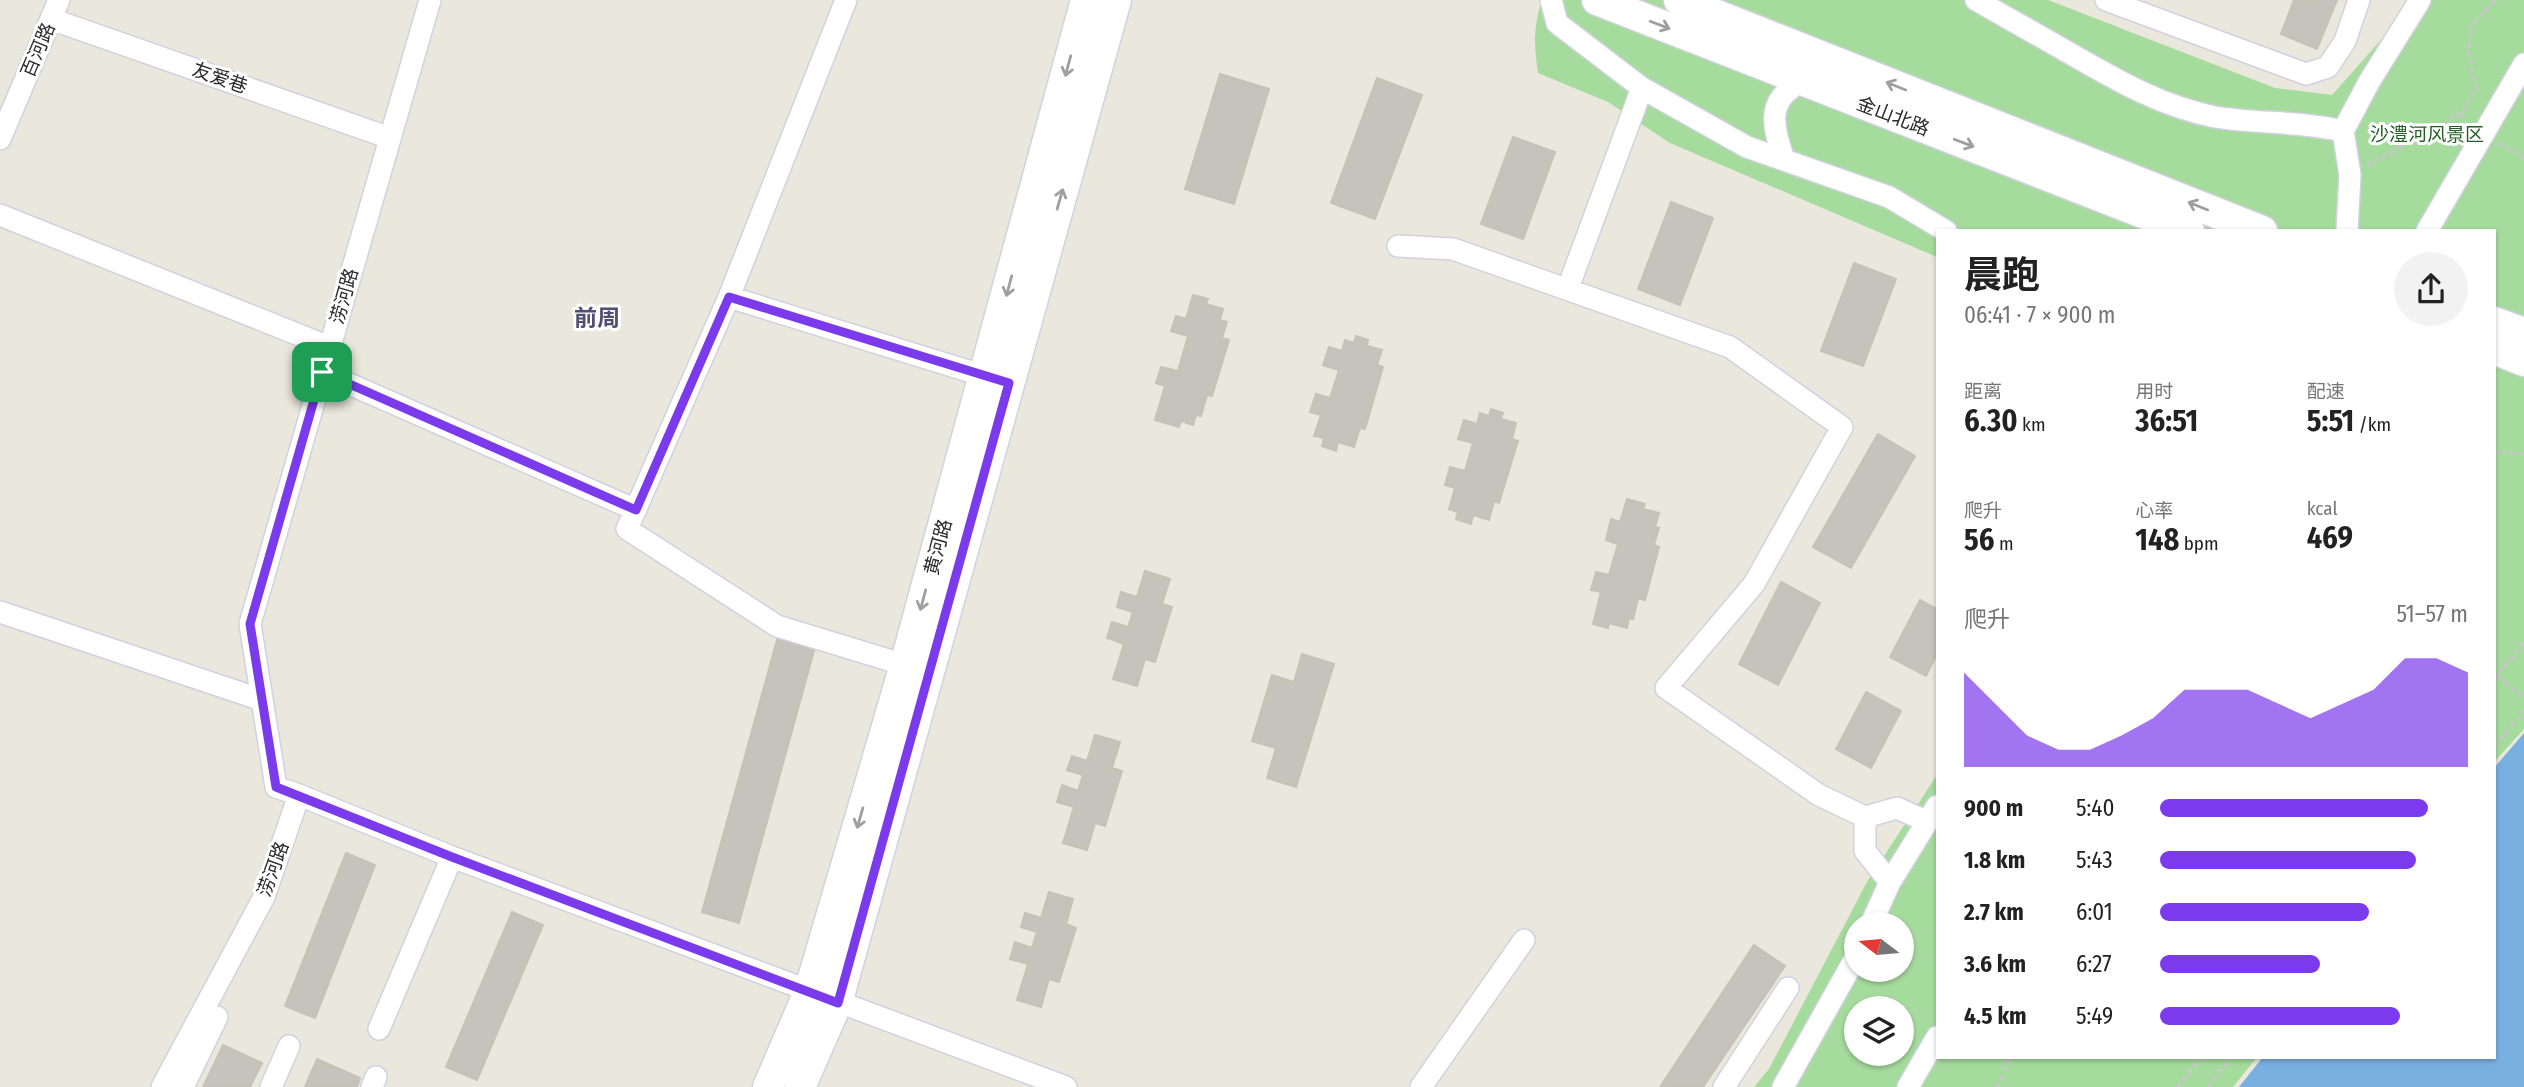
<!DOCTYPE html>
<html lang="zh">
<head>
<meta charset="utf-8">
<style>
	:root { --surface:#fff; --page:#f2f2f2; --text:#222; --muted:#767676; --accent:#7c3aed }
	body { margin:0; font-family:"Fira Sans Condensed","Noto Sans SC",sans-serif; background:var(--page); color:var(--text); height:100vh; display:flex; flex-direction:column; font-size:26px; white-space:nowrap }
	* { box-sizing:border-box; margin:0 }
	p { font-size:23px; color:var(--muted) }
	.icon { flex:none; width:38px; height:38px; fill:none; stroke:currentColor; stroke-width:2; stroke-linecap:round; stroke-linejoin:round }
	.map { position:relative; flex:1; overflow:hidden }
	.sheet { position:absolute; left:1936px; top:229px; width:560px; height:830px; display:flex; flex-direction:column; background:var(--surface); border-radius:0px; box-shadow:0 2px 5px #0004 }
	.sheet>* { flex:none }
	.needle { width:46px; rotate:286deg }
	.fabs { position:absolute; left:1844px; top:912px; display:grid; gap:14px }
	.fabs a { display:grid; place-items:center; width:70px; height:70px; border-radius:50%; background:var(--surface); box-shadow:0 2px 5px #0004; font-size:35px }
	.pin { position:absolute; display:grid; place-items:center; width:60px; height:60px; color:#fff; margin:-30px; border-radius:14px; box-shadow:0 4px 10px #0006 }
	.round { display:grid; place-items:center; flex:none; width:74px; height:74px; border-radius:37px; background:var(--page) }
	.summary { display:flex; align-items:center; justify-content:space-between; height:119px; padding:0 28px }
	h1 { font-size:38px; font-weight:700; line-height:52px }
	.metrics { display:grid; grid-template-columns:repeat(3,1fr); gap:10px; height:119px; padding:7px 28px }
	.metrics div { display:grid; align-content:center }
	.metrics b { font-size:30px; font-weight:700 }
	.metrics small { font-size:19px; font-weight:400 }
	.metrics p { font-size:19px }
	.chart { height:196px; padding:14px 28px }
	.chart p { display:flex; justify-content:space-between }
	.chart svg { width:100%; height:126px; margin-top:7px; fill:var(--accent); opacity:.7 }
	ul { padding:0 28px; list-style:none; font-size:23px }
	li { display:grid; grid-template-columns:112px 84px 1fr; align-items:center; height:52px }
	li i { height:18px; border-radius:9px; background:var(--accent) }
	.map>svg:first-child { display:block }
	.green { fill:#a6db9e; fill-rule:evenodd }
	.water { fill:#79b0e2 }
	.building { fill:#c5c3bc; stroke:#c5c3b6; stroke-width:2 }
	.lines { fill:none; stroke-linecap:round; stroke-linejoin:round }
	.street-casing { stroke:#d2d1e0; stroke-width:24 }
	.secondary-casing { stroke:#d2d1e0; stroke-width:33 }
	.path { stroke:#c7c7c7; stroke-width:3.5; stroke-dasharray:5 3.5; stroke-linecap:butt }
	.street { stroke:#fff; stroke-width:21 }
	.secondary { stroke:#fff; stroke-width:30 }
	.oneway { stroke:#9f9f9f }
	.route-casing { stroke:#fff; stroke-width:14 }
	.route { stroke:#7c3aed; stroke-width:9 }
	.labels { text-anchor:middle; dominant-baseline:central; stroke-width:6; stroke-linejoin:round; paint-order:stroke }
	.street-label { font-size:19px; fill:#292929; stroke:#fff }
	.park-label { font-size:19px; fill:#215e21; stroke:#fff }
	.quarter-label { font-size:23px; font-weight:bold; fill:#4f4e75; stroke:#fff }
</style>
</head>
<body>
<div class="map">
<svg width="2524" height="1087" viewBox="0 0 2524 1087">
	<rect width="100%" height="100%" fill="#eae7dc"/>
	<path class="green" d="M1542 0H2048L2275 88 2332 95 2388 32 2406 0H2524V729L2494 762V231H1937V257L1670 143 1608 102 1538 73C1534 44 1533 28 1542 0Z
		M1937 775V1057H2257L2233 1087H1754L1769 1069 1867 882ZM1857 924H1902V970H1857ZM1857 1008H1902V1054H1857Z"/>
	<path class="water" d="M2524 733V1087H2239L2263 1057H2494V768Z"/>
	<path class="building" d="M2294 0H2337L2317 49 2281 34Z
		M1220 74 1269 89 1234 204 1185 189Z
		M1377 78 1422 95 1375 219 1331 203Z
		M1513 137 1555 152 1523 239 1481 224Z
		M1671 202 1713 218 1680 305 1638 289Z
		M1854 263 1896 279 1863 366 1821 351Z
		M1193 295 1208 299 1206 304 1223 309 1220 320 1227 322 1222 338 1229 340 1212 396 1207 395 1201 416 1196 415 1193 425 1181 421 1179 427 1155 420 1165 386 1156 383 1161 367 1178 371 1188 336 1171 331 1176 316 1186 319Z
		M1356 336 1368 340 1367 346 1382 350 1377 365 1383 367 1365 429 1360 428 1354 447 1338 442 1336 451 1322 446 1324 438 1314 436 1321 415 1310 412 1316 394 1330 398 1339 370 1323 365 1329 347 1342 351 1345 340 1354 343Z
		M1491 409 1503 413 1501 419 1516 423 1512 439 1518 441 1499 503 1494 501 1489 520 1473 515 1471 524 1456 519 1458 512 1449 509 1455 488 1445 485 1450 467 1465 471 1473 443 1458 439 1464 420 1477 424 1480 413 1489 416Z
		M1878 434 1915 456 1851 568 1813 547Z
		M1627 499 1645 504 1643 509 1659 513 1655 527 1659 528 1654 545 1659 547 1645 600 1638 598 1633 619 1629 618 1627 628 1609 623 1608 628 1593 624 1601 592 1591 590 1596 572 1609 575 1618 544 1606 540 1611 519 1620 522Z
		M1145 571 1170 579 1162 604 1172 607 1155 662 1145 659 1137 686 1113 679 1124 644 1107 638 1112 622 1128 627 1133 612 1117 607 1121 592 1137 597Z
		M1781 582 1820 603 1778 685 1739 664Z
		M1920 600 1937 609V654L1926 676 1890 657Z
		M780 629 817 640 739 923 702 912Z
		M1302 654 1334 664 1296 787 1267 778 1276 748 1252 741 1272 675 1294 682Z
		M1866 692 1901 711 1871 768 1836 749Z
		M1095 735 1120 742 1112 768 1122 771 1105 826 1095 823 1087 850 1063 843 1074 807 1057 802 1062 785 1078 791 1083 775 1067 770 1072 756 1087 761Z
		M346 853 375 865 315 1018 285 1006Z
		M1049 892 1073 899 1066 924 1076 928 1059 982 1049 979 1041 1007 1017 1000 1028 964 1010 959 1015 942 1032 948 1037 932 1021 927 1025 913 1041 918Z
		M512 912 543 925 477 1080 446 1067Z
		M1754 945 1785 966 1703 1087H1660Z
		M223 1045 262 1063 250 1087H203Z
		M317 1059 360 1078 357 1087H305Z"/>
	<g class="lines">
		<g class="street-casing">
			<path id="street" d="M846 0 729 297 627 529 777 626 905 665
				M1551 0 1557 23 1642 88 1747 147 1889 197 1946 231
				M1976 0C2005 17 2035 33 2064 50 2113 78 2159 106 2215 117 2258 124 2301 121 2343 131L2369 82 2420 0
				M2106 0 2306 74 2328 67 2345 41 2359 0
				M51 19 390 138
				M2343 131 2350 175 2347 231
				M0 139 59 0
				M1784 160C1773 126 1764 99 1804 81
				M0 215 329 347
				M2427 231 2524 64
				M1398 246 1453 249 1730 347 1842 427 1754 584 1666 688 1819 795 1865 817 1897 808 1926 821
				M1568 288 1642 88
				M729 297 994 379
				M322 372 636 510
				M0 612 262 700
				M299 795 452 857 1066 1087
				M1865 817V851L1890 882
				M1871 924 1890 882 1937 806
				M379 1029 452 857
				M162 1087 264 897 299 795 276 787 250 624 430 0
				M183 1087 217 1017
				M271 1087 289 1046
				M372 1087 376 1077
				M1421 1087 1524 940
				M1724 1087 1788 988
				M1783 1087 1857 955
				M1908 1087 1937 1037"/>
		</g>
		<g class="secondary-casing">
			<path id="secondary" d="M1597 0 2189 231
				M1679 0 2262 231
				M2494 322 2524 333
				M2494 349 2524 361
				M768 1087 809 992 905 665 1086 0
				M800 1087 837 1003 1116 0"/>
		</g>
		<path class="path" d="M2462 113 2464 128
			M2499 143 2524 158
			M2367 165 2462 113 2476 89 2469 53 2471 26 2495 0
			M2494 451 2524 454
			M2497 676 2524 698
			M2494 680 2524 642
			M2494 746 2524 711
			M1997 1087 2011 1057
			M2177 1087 2202 1057
			M2208 1087 2230 1057"/>
		<use href="#street" class="street"/>
		<use href="#secondary" class="secondary"/>
	</g>
	<defs><path id="oneway-shaft" d="M-6 0H5M1.5-3L5.5 0L1.5 3" fill="none" stroke-width="1.6" stroke-linecap="round" stroke-linejoin="round" transform="scale(1.75)"/></defs>
	<g class="oneway">
		<use href="#oneway-shaft" transform="translate(1660 25) rotate(21)"/>
		<use href="#oneway-shaft" transform="translate(1068 66) rotate(105)"/>
		<use href="#oneway-shaft" transform="translate(1896 86) rotate(-158)"/>
		<use href="#oneway-shaft" transform="translate(1964 143) rotate(21)"/>
		<use href="#oneway-shaft" transform="translate(1060 199) rotate(-74)"/>
		<use href="#oneway-shaft" transform="translate(2198 206) rotate(-158)"/>
		<use href="#oneway-shaft" transform="translate(1009 286) rotate(105)"/>
		<use href="#oneway-shaft" transform="translate(923 600) rotate(105)"/>
		<use href="#oneway-shaft" transform="translate(860 818) rotate(106)"/>
	</g>
	<g class="lines">
		<g class="route-casing">
			<path id="route" d="M729 297 1009 383 838 1003 452 857 276 787 250 624 322 372 636 510Z"/>
		</g>
		<use href="#route" class="route"/>
	</g>
	<g class="labels">
		<g class="street-label">
			<text transform="translate(38 50) rotate(-67)">百河路</text>
			<text transform="translate(220 78) rotate(19)">友爱巷</text>
			<text transform="translate(1893 116) rotate(21)">金山北路</text>
			<text transform="translate(344 296) rotate(-74)">涝河路</text>
			<text transform="translate(938 547) rotate(-75)">黄河路</text>
			<text transform="translate(273 869) rotate(-70)">涝河路</text>
		</g>
		<g class="park-label">
			<text x="2427" y="134">沙澧河风景区</text>
		</g>
		<g class="quarter-label">
			<text x="597" y="318">前周</text>
		</g>
	</g>
</svg>
<div class="fabs">
<a><svg class="needle" viewBox="-14 -14 28 28"><path d="M0-13l5 13h-10z" fill="#e53935"/><path d="M0 13l5-13h-10z" fill="#767676"/></svg></a>
<a><svg class="icon" aria-label="layers" viewBox="0 0 24 24"><path d="M12 4l9 5-9 5-9-5zM3 14l9 5 9-5"/></svg></a>
</div>
<div class="pin" style="left:322px;top:372px;background:#1e9e55"><svg class="icon" aria-label="arrive" viewBox="0 0 24 24"><path d="M6 21V4h12l-3 4 3 4H6"/></svg></div>
<section class="sheet">
<div class="summary"><div><h1>晨跑</h1><p>06:41 · 7 × 900 m</p></div><a class="round"><svg class="icon" aria-label="share" viewBox="0 0 24 24"><path d="M12 15V3M7 8l5-5 5 5M5 13v7h14v-7"/></svg></a></div>
<div class="metrics">
<div><p>距离</p><b>6.30<small> km</small></b></div>
<div><p>用时</p><b>36:51</b></div>
<div><p>配速</p><b>5:51<small> /km</small></b></div>
</div>
<div class="metrics">
<div><p>爬升</p><b>56<small> m</small></b></div>
<div><p>心率</p><b>148<small> bpm</small></b></div>
<div><p>kcal</p><b>469</b></div>
</div>
<div class="chart"><p><span>爬升</span>51–57 m</p>
<svg viewBox="0 0 160 44" preserveAspectRatio="none"><path d="M0 44V11L10 22L20 33L30 38L40 38L50 33L60 27L70 17L80 17L90 17L100 22L110 27L120 22L130 17L140 6L150 6L160 11V44z"/></svg>
</div>
<ul>
<li><b>900 m</b>5:40<i style="width:87%"></i></li>
<li><b>1.8 km</b>5:43<i style="width:83%"></i></li>
<li><b>2.7 km</b>6:01<i style="width:68%"></i></li>
<li><b>3.6 km</b>6:27<i style="width:52%"></i></li>
<li><b>4.5 km</b>5:49<i style="width:78%"></i></li>
</ul>
</section>
</div>
</body>
</html>
